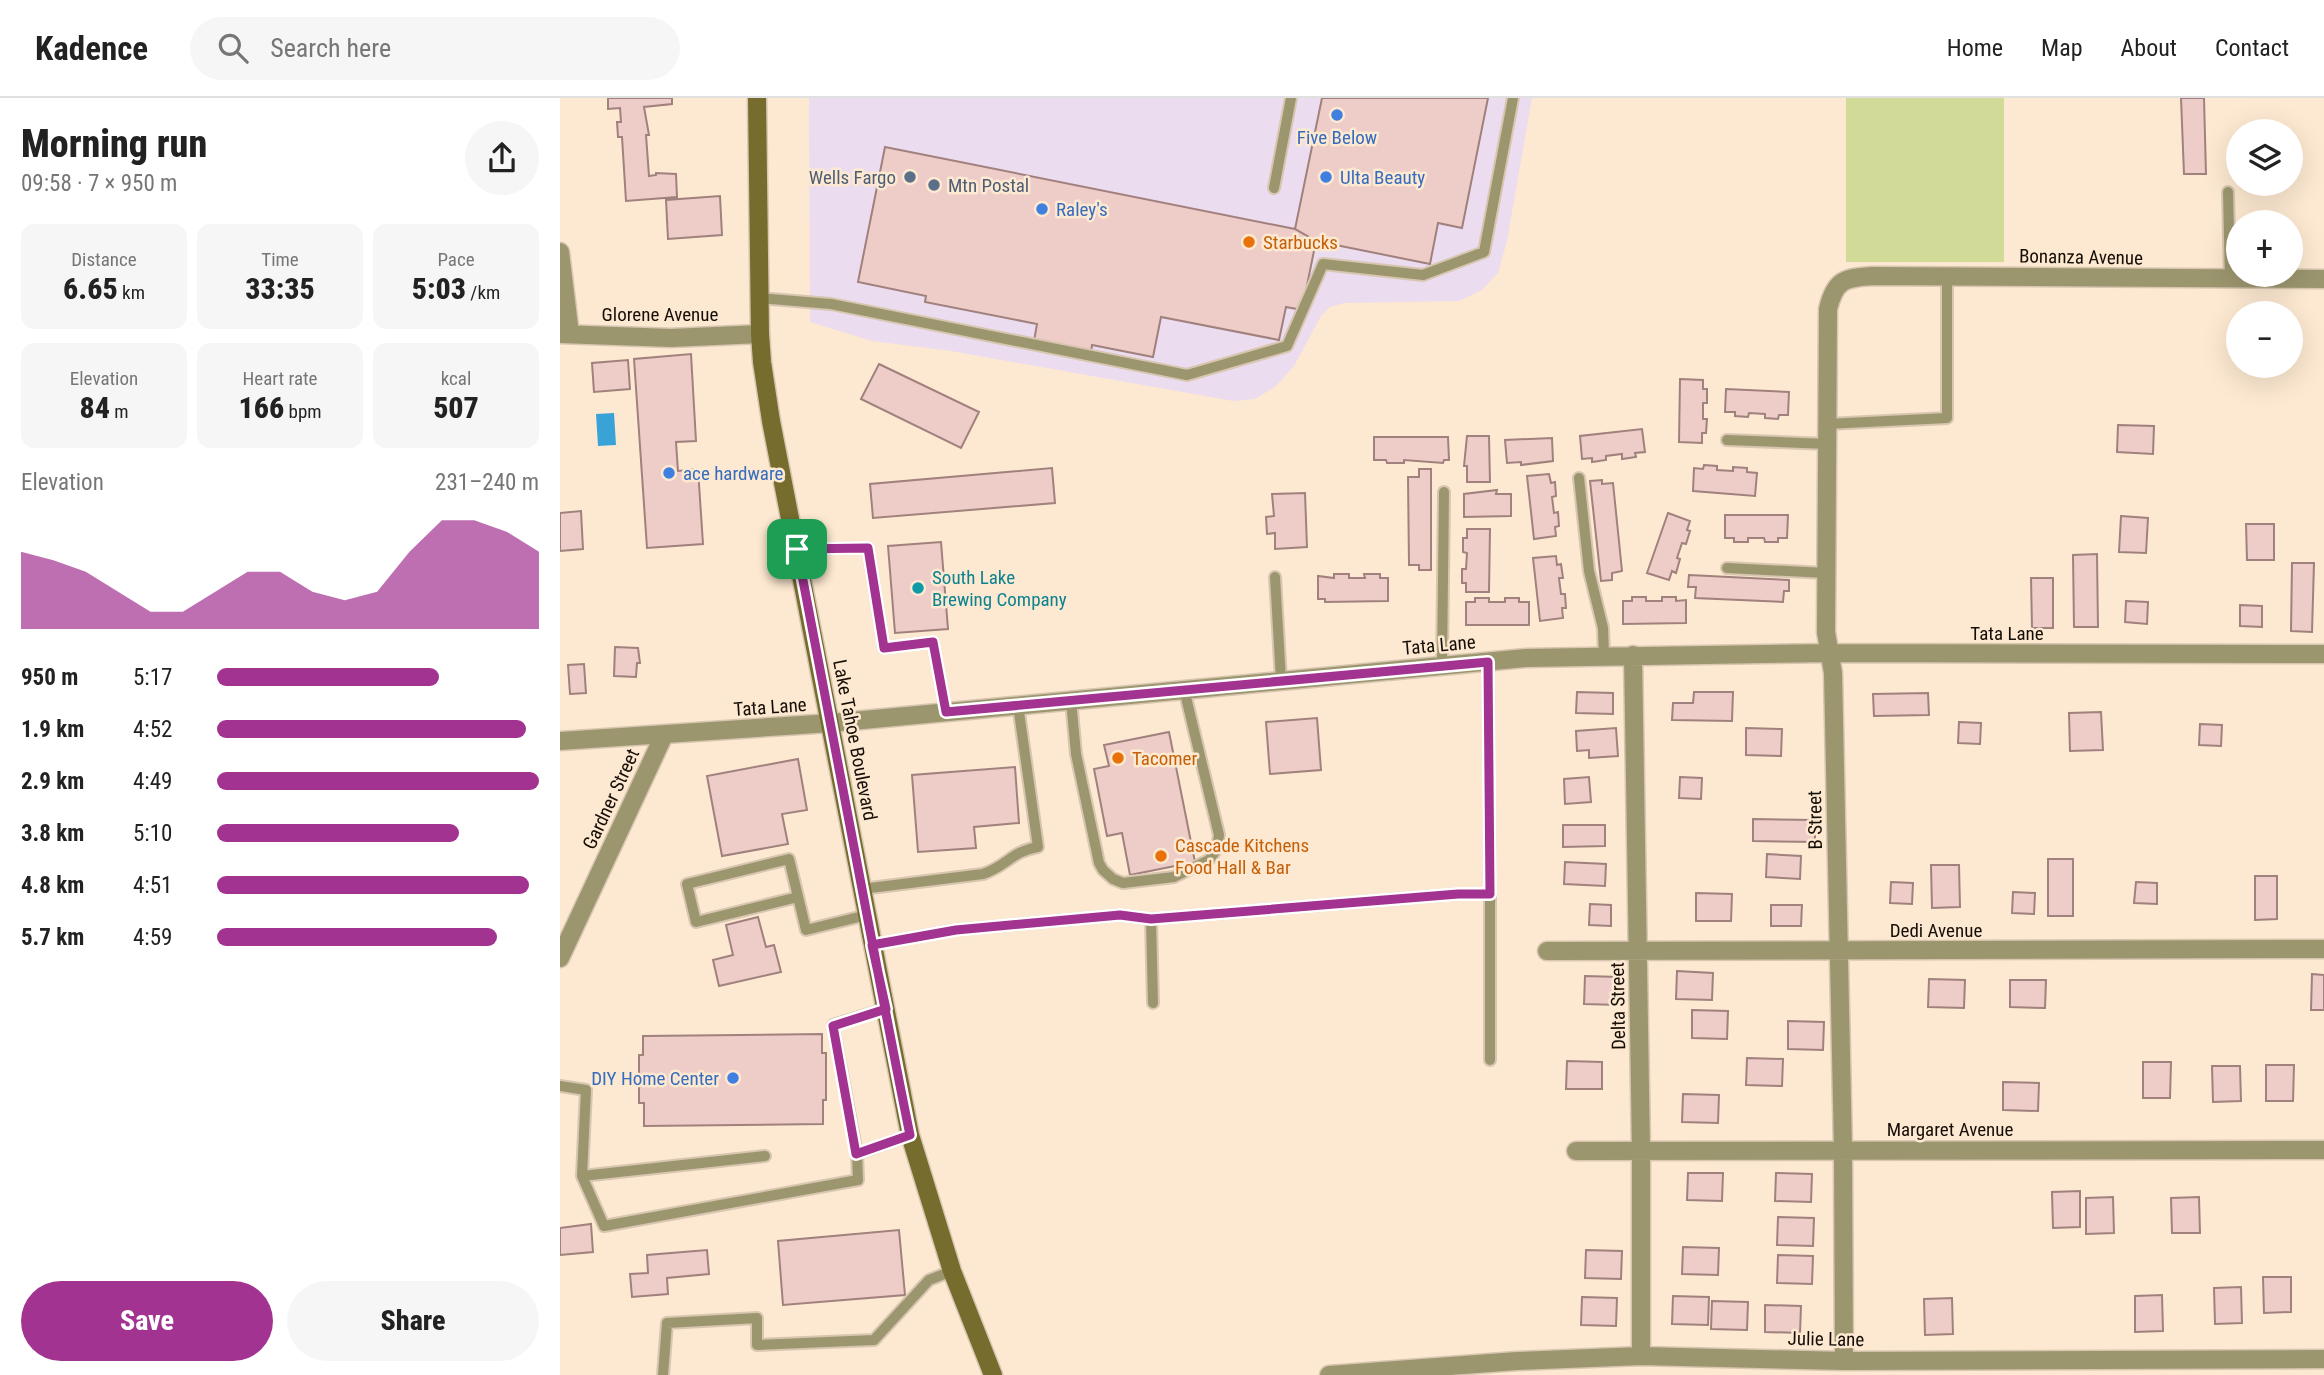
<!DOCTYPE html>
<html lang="en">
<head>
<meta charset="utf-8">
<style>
	:root { --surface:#fff; --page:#f6f6f6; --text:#222; --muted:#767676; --line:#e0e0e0; --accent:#a23391 }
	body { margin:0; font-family:"Roboto Condensed",sans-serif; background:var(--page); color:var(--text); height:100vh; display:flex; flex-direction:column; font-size:26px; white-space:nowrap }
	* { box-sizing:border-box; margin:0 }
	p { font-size:23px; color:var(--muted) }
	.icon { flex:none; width:38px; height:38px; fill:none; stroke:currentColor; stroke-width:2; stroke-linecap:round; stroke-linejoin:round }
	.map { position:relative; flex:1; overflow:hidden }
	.side { display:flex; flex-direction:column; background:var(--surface); width:560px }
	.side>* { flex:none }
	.controls { position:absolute; left:1666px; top:21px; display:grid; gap:14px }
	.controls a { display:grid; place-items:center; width:77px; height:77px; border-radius:50%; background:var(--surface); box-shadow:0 7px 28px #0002; font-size:35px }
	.pin { position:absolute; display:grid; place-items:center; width:60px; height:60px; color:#fff; margin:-30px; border-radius:14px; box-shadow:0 4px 10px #0006 }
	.round { display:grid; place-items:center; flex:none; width:74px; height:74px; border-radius:37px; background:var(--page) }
	.overview { display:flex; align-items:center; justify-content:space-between; height:119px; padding:0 21px }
	h1 { font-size:38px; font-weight:800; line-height:52px }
	.metrics { display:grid; grid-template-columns:repeat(3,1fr); gap:10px; height:119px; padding:7px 21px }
	.metrics div { display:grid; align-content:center; border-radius:14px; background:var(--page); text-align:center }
	.metrics b { font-size:30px; font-weight:800 }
	.metrics small { font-size:19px; font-weight:400 }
	.metrics p { font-size:19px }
	.chart { height:196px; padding:14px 21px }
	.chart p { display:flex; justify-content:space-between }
	.chart svg { width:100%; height:126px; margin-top:7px; fill:var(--accent); opacity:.7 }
	.button { display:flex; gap:14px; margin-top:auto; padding:14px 21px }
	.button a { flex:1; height:80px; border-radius:42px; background:var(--accent); color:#fff; font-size:28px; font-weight:800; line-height:80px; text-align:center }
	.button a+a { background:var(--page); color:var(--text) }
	ul { padding:0 21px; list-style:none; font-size:23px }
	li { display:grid; grid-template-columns:112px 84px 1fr; align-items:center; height:52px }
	li i { height:18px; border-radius:9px; background:var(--accent) }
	header { display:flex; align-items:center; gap:42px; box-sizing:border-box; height:98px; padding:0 35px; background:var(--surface); border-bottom:2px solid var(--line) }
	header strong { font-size:33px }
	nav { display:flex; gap:38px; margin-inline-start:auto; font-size:24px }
	.search { width:490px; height:63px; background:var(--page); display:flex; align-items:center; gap:18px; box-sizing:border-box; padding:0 24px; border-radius:38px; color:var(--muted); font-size:26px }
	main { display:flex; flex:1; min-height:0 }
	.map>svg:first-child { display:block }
	.commercial { fill:#ecdcef }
	.green { fill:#d2da97 }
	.water { fill:#39a3d7 }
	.building { fill:#eeccc7; stroke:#a0817d; stroke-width:2 }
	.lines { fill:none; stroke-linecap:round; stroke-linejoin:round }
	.service-casing { stroke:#d8c6b1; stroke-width:14 }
	.minor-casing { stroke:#d8c6b1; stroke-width:21 }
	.secondary-casing { stroke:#d8c6b1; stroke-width:21 }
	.service { stroke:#9c966f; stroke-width:10 }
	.minor { stroke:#9c966f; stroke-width:18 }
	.secondary { stroke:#766c2e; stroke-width:18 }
	.route-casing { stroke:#fff; stroke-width:14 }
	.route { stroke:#a23391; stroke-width:9 }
	.shop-dot { fill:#3f7fe0; stroke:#fde9d1; stroke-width:2.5 }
	.service-dot { fill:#5c6f8a; stroke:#fde9d1; stroke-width:2.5 }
	.food-dot { fill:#e8710a; stroke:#fde9d1; stroke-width:2.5 }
	.culture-dot { fill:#0f9aa8; stroke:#fde9d1; stroke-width:2.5 }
	.labels { text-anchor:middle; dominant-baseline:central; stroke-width:5; stroke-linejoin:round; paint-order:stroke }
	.shop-label { font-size:19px; fill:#366cbe; stroke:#fde9d1; text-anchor:start }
	.service-label { font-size:19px; fill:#4e5e75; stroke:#fde9d1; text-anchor:end }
	.food-label { font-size:19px; fill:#c56008; stroke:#fde9d1; text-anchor:start }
	.street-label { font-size:19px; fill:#150e06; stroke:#fde9d1 }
	.culture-label { font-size:19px; fill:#0d838f; stroke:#fde9d1; text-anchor:start }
</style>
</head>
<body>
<header>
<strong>Kadence</strong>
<div class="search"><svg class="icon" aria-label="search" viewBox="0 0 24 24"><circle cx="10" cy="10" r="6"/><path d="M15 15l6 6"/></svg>Search here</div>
<nav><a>Home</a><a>Map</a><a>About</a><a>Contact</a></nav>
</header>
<main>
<section class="side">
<div class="overview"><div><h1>Morning run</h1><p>09:58 · 7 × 950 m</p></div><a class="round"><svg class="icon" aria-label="share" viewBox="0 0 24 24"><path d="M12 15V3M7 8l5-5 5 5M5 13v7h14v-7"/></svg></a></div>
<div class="metrics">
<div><p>Distance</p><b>6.65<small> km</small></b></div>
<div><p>Time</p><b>33:35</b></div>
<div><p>Pace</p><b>5:03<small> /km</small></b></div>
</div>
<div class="metrics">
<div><p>Elevation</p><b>84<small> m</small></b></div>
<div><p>Heart rate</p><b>166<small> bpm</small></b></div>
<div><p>kcal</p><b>507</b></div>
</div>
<div class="chart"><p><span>Elevation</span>231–240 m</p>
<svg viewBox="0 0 160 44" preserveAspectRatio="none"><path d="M0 44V17L10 20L20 24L30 31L40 38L50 38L60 31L70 24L80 24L90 31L100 34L110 31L120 17L130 6L140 6L150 10L160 17V44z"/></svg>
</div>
<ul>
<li><b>950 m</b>5:17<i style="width:69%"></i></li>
<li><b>1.9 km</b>4:52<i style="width:96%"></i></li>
<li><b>2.9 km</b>4:49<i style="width:100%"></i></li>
<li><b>3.8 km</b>5:10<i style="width:75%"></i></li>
<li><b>4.8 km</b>4:51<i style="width:97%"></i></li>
<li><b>5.7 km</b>4:59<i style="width:87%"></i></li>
</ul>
<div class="button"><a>Save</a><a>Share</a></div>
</section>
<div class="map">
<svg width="1764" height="1277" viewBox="0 0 1764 1277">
	<rect width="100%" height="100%" fill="#fde9d1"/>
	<path class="commercial" d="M249 0H972L947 143 938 175 922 192 899 203 784 205 770 209 761 218 734 268 715 289 695 301 673 303 391 253 312 243 250 224Z"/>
	<path class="green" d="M1286 0H1444V164H1286Z"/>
	<path class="water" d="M54 315 56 347 38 348 36 316Z"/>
	<path class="building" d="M48 0H112V6L84 9 89 37H86L89 78 96 77V75L116 76 117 99 66 103 62 39H58L57 24H61L60 10 48 11Z
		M762 0H928L902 130 878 125 870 166 756 143 735 131Z
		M1621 0H1644L1646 76H1624Z
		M325 49 735 131 756 143 742 212 726 209 719 242 601 219 593 259 532 247 531 254 474 243 477 226 365 204 366 198 298 184Z
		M160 98 162 137 108 141 106 102Z
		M131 256 136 343 116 344 118 373 138 371 143 446 87 450 74 261Z
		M68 262 70 291 34 294 32 265Z
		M319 266 419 314 401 350 301 301Z
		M1120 281 1143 282V291H1147V305H1143V321H1147L1146 335H1142V345L1119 344Z
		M1166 291 1229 294 1228 317H1219L1218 321 1205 320V316L1189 315 1188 319 1175 318V314H1165Z
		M1558 327 1594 328 1593 356 1557 354Z
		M1082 331 1085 354 1075 355 1076 359 1062 361V356L1046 358V362L1032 364V360L1022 361 1020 338Z
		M907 338H929L930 384H907V368H904Z
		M814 339H888L889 362H884L883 365 844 362V365H827L826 362H814Z
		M992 340 993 363 961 367V364L947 365 945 342Z
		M1144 367 1157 368V372L1173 373V369L1187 370V374L1197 375 1195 398 1133 393 1134 370 1143 371Z
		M492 370 495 405 313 420 310 386Z
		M859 371H871V472H859V467H849L848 379H859Z
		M989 376 991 385 995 384 996 398 992 399 994 415 998 414 999 428 995 429 996 438 974 441 967 378Z
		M1042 382V386L1053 385 1062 473 1052 475V482L1041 483 1030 383Z
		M937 392 936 396H951V418L904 419V396Z
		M745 395 747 449 715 451V435L707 436 706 419 714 418 712 396Z
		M21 413 23 451 0 453V415Z
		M1108 415 1130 423 1127 432 1130 433 1126 446 1122 445 1117 460 1120 461 1116 475 1112 473 1109 482 1087 475Z
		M1165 417H1228L1227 440H1218V444H1205L1204 440H1188V444H1174V440H1165Z
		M1561 418 1588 420 1586 455 1559 454Z
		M1686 426H1714V462H1687Z
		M907 431H930L929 494H906V485H902V471H906L907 455 903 454V440H907Z
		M381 444 388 531 335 535 328 448Z
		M1537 456 1538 529H1514L1513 457Z
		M996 458 997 467 1001 466 1003 480H999L1001 496H1005L1006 510H1002L1003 520 980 523 973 460Z
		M1732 465H1754L1752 534 1731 533Z
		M774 476H789V480H805L804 476H820V480H828V503L765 504V501H758V478L774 480Z
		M1129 477 1229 482V493H1224L1223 504 1135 500 1136 489H1128Z
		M1471 480H1493V530H1472Z
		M1072 499H1086V503H1102V499H1116V503L1126 502V525L1063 526V503H1072Z
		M915 500H929V504H945V500H959V504H969V527H906V504H915Z
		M1566 503 1588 504 1587 526 1565 524Z
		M1680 507 1702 508V529L1680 528Z
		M55 549 78 550 80 565H77L76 579 54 578Z
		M24 566 26 595 10 596 8 567Z
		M1017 594 1053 595V616L1016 615Z
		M1134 594H1173L1172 623 1112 622 1113 605H1133Z
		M1368 595 1369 617 1314 618 1313 596Z
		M1541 614 1543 652 1510 653 1509 615Z
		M757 620 761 672 710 676 706 624Z
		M1399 624 1421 625 1420 646 1398 645Z
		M1640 626 1662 627 1661 648 1639 647Z
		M1056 630 1058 658 1029 660V652L1017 653 1016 633Z
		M1186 630 1222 631 1221 658 1186 657Z
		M609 634 635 764 570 777 562 735 547 738 534 671 549 668 544 647Z
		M238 661 247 712 222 716 228 746 162 758 147 678Z
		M455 669 459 725 414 729 416 750 358 754 352 677Z
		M1029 679 1031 704 1005 706 1004 681Z
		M1120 679 1142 680 1141 701 1119 700Z
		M1193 721 1255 722V744L1193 743Z
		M1003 727H1045V748L1003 749Z
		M1207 756 1241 758 1240 781 1206 779Z
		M1488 761H1513V818H1488Z
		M1005 764 1046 766 1045 788 1004 786Z
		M1371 767H1399L1400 809 1372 810Z
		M1695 778H1717V821L1695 822Z
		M1331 784 1353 785 1352 806 1330 805Z
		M1576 784 1597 785V806L1574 805Z
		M1453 794 1475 795 1474 816 1452 815Z
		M1136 795 1172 796 1171 823H1136Z
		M1030 806 1051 807V828L1029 827Z
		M1211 807H1242L1241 828H1211Z
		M198 819 206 849 214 847 221 874 159 888 153 862 173 857 166 827Z
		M1117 873 1153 875 1152 902 1116 901Z
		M1752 876 1764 877V912H1751Z
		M1025 878 1060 879 1059 907 1024 906Z
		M1369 881 1405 882 1404 910 1368 909Z
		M1450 882H1486L1485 910 1450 909Z
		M1132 912 1168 913 1167 941 1132 940Z
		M1228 923 1264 924 1263 952 1228 951Z
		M262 936V955H266V1002H263V1026L84 1028V1005H79V957H83V938Z
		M1187 960 1223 961 1222 988 1186 987Z
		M1007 963 1042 964V991H1006Z
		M1583 964H1611L1610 1000H1583Z
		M1706 967H1734L1733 1003H1706Z
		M1652 968H1680L1681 1003 1653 1004Z
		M1443 984 1479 985 1478 1013 1443 1012Z
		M1123 996 1159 997 1158 1025 1122 1024Z
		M1128 1075H1163L1162 1103 1127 1102Z
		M1216 1075 1252 1076 1251 1104 1215 1103Z
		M1520 1093V1129L1493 1130 1492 1094Z
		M1553 1099 1554 1135 1526 1136V1100Z
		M1639 1099 1640 1135H1612L1611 1100Z
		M1218 1119 1254 1120 1253 1148 1217 1147Z
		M31 1126 33 1154 0 1157V1130Z
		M339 1132 345 1197 223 1207 218 1143Z
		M1123 1149 1159 1150 1158 1177 1122 1176Z
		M147 1152 149 1176 107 1180 108 1196 72 1199 70 1176 88 1175 87 1157Z
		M1026 1152 1062 1153 1061 1181 1025 1180Z
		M1218 1157 1253 1158 1252 1186 1217 1185Z
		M1703 1179H1731V1214L1704 1215Z
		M1681 1189 1682 1225 1655 1226 1654 1190Z
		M1602 1197 1603 1233 1575 1234V1198Z
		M1113 1198 1149 1199 1148 1227 1112 1226Z
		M1022 1199 1057 1200 1056 1228 1021 1227Z
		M1392 1200 1393 1236 1365 1237 1364 1201Z
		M1152 1203 1188 1204 1187 1232 1151 1231Z
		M1205 1207 1241 1208 1240 1235 1205 1234Z"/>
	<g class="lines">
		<g class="service-casing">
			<path id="service" d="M714 90 731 0
				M1668 94 1670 182
				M199 200 271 206 627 277 727 248 763 166 863 177 924 154 953 0
				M1267 326 1387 320V179
				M1167 342 1267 346
				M1019 380 1029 473 1043 530 1044 558
				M237 451 308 450 324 550 373 544 386 614
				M1167 470 1266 475
				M715 479 721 582
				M882 567 884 394
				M511 602 516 656 539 765 543 772 553 781 563 785 614 779 649 762 657 751 659 737 624 591
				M302 791 423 776C447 768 452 753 478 749L458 607
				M930 796V962
				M238 799 136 824 127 786 229 761 246 832 307 817
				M591 821 898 796H930L928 564
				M312 847 395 832 560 817 591 821 593 905
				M0 988 26 992 22 1078
				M297 1056 273 927 325 911
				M205 1058 22 1078 44 1128 298 1082 297 1056 350 1037
				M103 1277 107 1225 197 1220V1247L314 1242 369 1182 392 1173"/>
		</g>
		<g class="minor-casing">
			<path id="minor" d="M0 154 10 236
				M0 236 111 240 200 236
				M1073 557 1081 1052V1258
				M0 643 271 625 966 560 1269 555 1764 556
				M987 853 1764 851
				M0 860 104 637
				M1016 1053 1764 1052
				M1284 1263 1283 1052 1273 575 1266 534 1268 211C1275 182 1284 180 1312 178L1764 181
				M769 1277 957 1263 1081 1258 1284 1263 1764 1261"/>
		</g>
		<g class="secondary-casing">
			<path id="secondary" d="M197 0 200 236 202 264 211 323 350 1037 392 1173 433 1277"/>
		</g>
		<use href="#service" class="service"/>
		<use href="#minor" class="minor"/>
		<use href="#secondary" class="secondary"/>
	</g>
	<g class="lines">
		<g class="route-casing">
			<path id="route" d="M237 451 307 817C321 890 335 964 350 1037L296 1056 273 928 326 911 312 847 396 832 560 817 591 821 898 796H930L928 564 386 614 373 544 324 550 308 450 237 451"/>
		</g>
		<use href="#route" class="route"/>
	</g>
	<g class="shop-dot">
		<circle cx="777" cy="17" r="7"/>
		<circle cx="766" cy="79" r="7"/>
		<circle cx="482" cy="111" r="7"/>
		<circle cx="109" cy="375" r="7"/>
		<circle cx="173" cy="980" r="7"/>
	</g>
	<g class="service-dot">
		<circle cx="350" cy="79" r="7"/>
		<circle cx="374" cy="87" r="7"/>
	</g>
	<g class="food-dot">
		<circle cx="689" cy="144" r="7"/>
		<circle cx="558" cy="660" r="7"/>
		<circle cx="601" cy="758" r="7"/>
	</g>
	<circle class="culture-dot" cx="358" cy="490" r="7"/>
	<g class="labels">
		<g class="shop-label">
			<text x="777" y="39" text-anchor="middle">Five Below</text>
			<text x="780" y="79">Ulta Beauty</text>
			<text x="496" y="111">Raley's</text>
			<text x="123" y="375">ace hardware</text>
			<text x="159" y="980" text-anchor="end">DIY Home Center</text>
		</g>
		<g class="service-label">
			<text x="336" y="79">Wells Fargo</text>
			<text x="388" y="87" text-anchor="start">Mtn Postal</text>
		</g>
		<g class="food-label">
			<text x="703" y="144">Starbucks</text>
			<text x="572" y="660">Tacomer</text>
			<text x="615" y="747">Cascade Kitchens<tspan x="615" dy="22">Food Hall &amp; Bar</tspan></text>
		</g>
		<g class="street-label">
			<text transform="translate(1521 159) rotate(1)">Bonanza Avenue</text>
			<text x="100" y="216">Glorene Avenue</text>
			<text x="1447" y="535">Tata Lane</text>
			<text transform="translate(879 547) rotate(-5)">Tata Lane</text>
			<text transform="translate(210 609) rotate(-4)">Tata Lane</text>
			<text transform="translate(295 642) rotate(79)">Lake Tahoe Boulevard</text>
			<text transform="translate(51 701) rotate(-65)">Gardner Street</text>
			<text transform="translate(1255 722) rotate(-91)">B Street</text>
			<text x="1376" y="832">Dedi Avenue</text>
			<text transform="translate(1058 908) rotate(-91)">Delta Street</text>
			<text x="1390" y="1031">Margaret Avenue</text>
			<text transform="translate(1266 1241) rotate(1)">Julie Lane</text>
		</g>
		<g class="culture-label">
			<text x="372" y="479">South Lake<tspan x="372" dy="22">Brewing Company</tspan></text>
		</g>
	</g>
</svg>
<div class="controls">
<a><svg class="icon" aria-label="layers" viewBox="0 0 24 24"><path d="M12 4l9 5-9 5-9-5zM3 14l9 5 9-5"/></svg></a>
<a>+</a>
<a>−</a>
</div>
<div class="pin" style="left:237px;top:451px;background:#1e9e55"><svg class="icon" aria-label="arrive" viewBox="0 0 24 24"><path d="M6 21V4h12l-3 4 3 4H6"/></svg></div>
</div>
</main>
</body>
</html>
